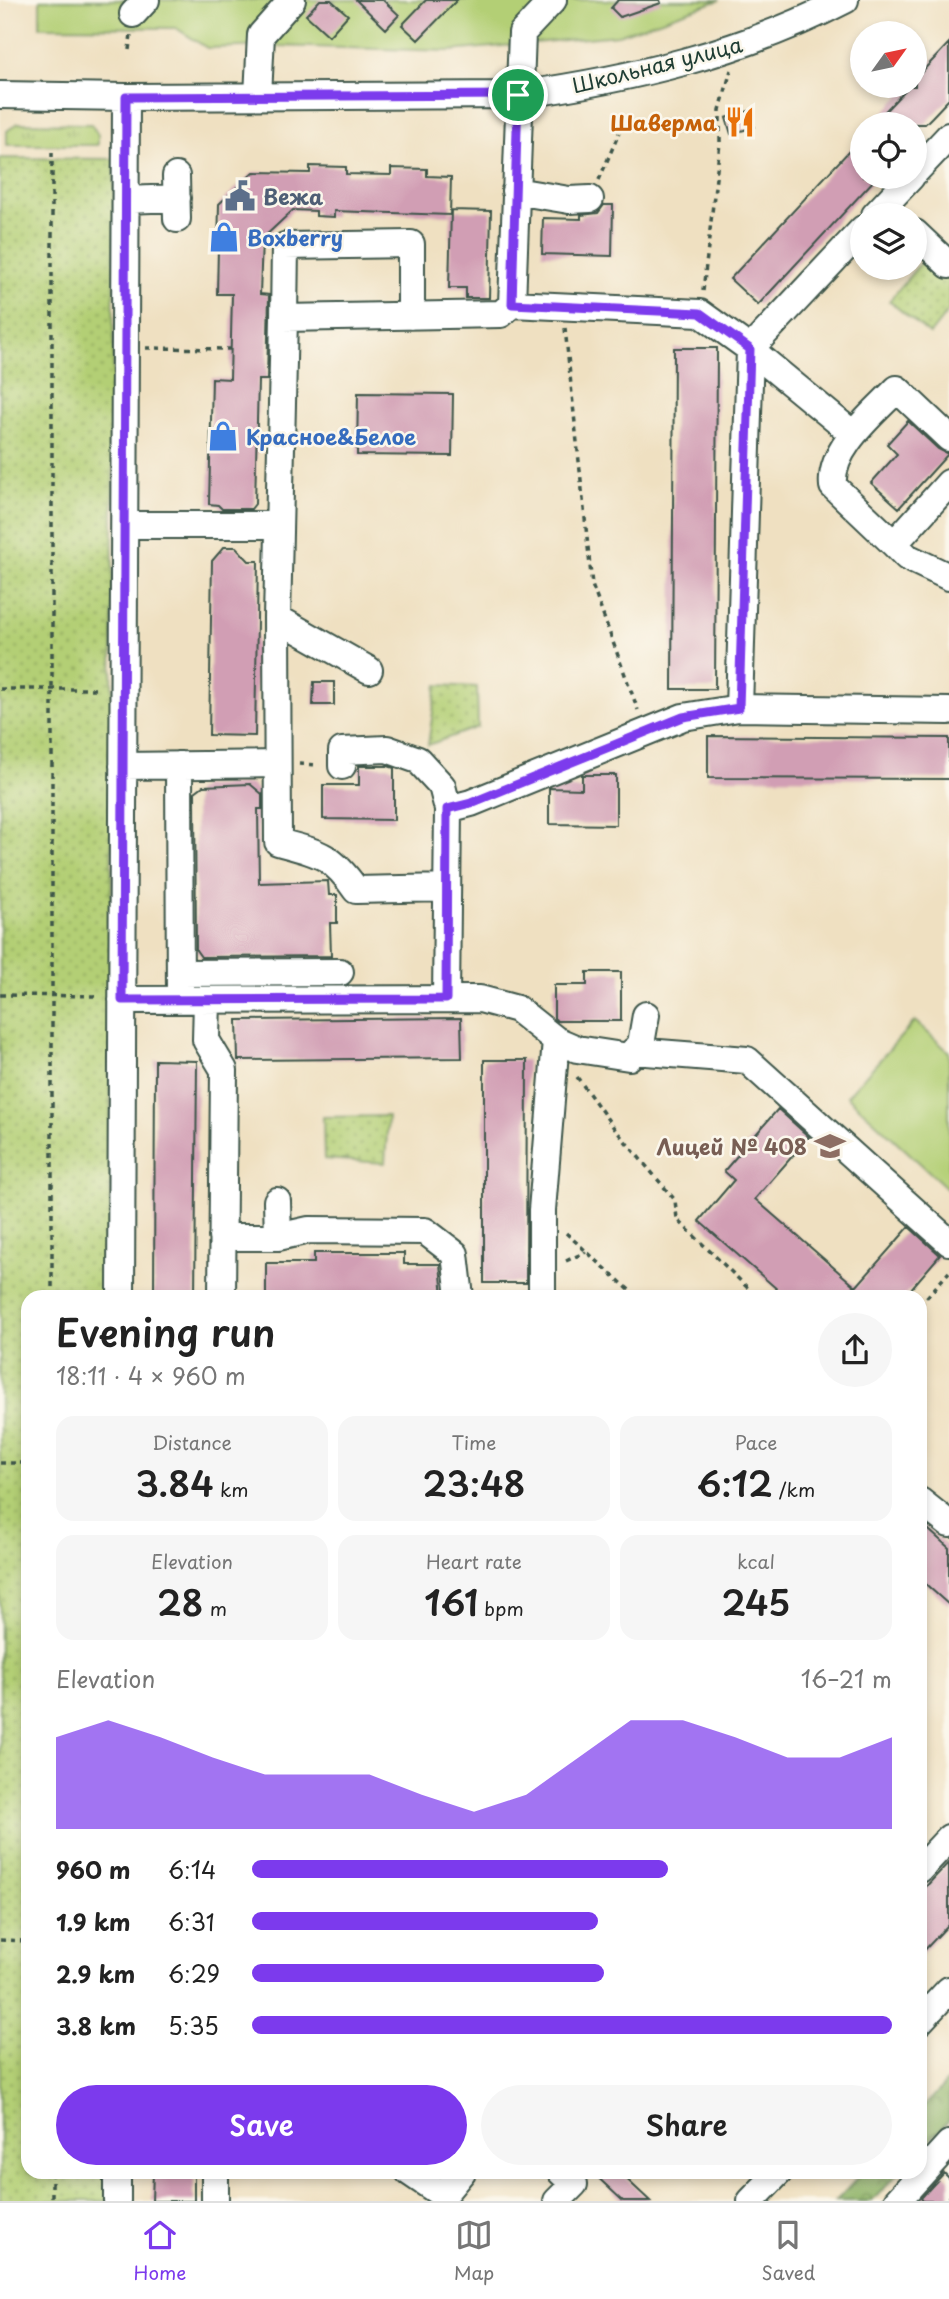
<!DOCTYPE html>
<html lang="en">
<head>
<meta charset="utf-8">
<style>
	:root { --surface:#fff; --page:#f6f6f6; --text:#222; --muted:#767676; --line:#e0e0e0; --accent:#7c3aed }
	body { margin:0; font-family:"Playpen Sans",sans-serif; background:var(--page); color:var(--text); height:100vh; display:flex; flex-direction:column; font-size:26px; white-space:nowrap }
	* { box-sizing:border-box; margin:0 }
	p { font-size:23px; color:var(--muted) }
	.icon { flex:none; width:38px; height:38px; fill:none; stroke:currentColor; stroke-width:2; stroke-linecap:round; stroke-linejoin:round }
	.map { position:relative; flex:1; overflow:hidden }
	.drawer { position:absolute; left:21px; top:1290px; width:906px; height:889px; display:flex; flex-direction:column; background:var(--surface); border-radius:21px; box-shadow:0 4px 10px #0003 }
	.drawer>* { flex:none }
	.needle { width:46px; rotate:57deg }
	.buttons { position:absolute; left:850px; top:21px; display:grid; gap:14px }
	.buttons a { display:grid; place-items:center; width:77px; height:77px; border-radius:50%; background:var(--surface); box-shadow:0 4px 10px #0003; font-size:35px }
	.pin { position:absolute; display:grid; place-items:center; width:60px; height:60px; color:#fff; margin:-30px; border:4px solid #fff; border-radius:50%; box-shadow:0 2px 7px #0007 }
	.round { display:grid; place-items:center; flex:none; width:74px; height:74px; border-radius:37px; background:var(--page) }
	.head { display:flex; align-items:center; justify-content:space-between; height:119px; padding:0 35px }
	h1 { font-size:38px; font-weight:600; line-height:52px }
	.metrics { display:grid; grid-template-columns:repeat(3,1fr); gap:10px; height:119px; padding:7px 35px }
	.metrics div { display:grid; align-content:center; border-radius:18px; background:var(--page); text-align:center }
	.metrics b { font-size:35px; font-weight:600 }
	.metrics small { font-size:19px; font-weight:400 }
	.metrics p { font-size:19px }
	.chart { height:196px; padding:14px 35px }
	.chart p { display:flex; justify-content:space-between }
	.chart svg { width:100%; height:126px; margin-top:7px; fill:var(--accent); opacity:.7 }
	.action { display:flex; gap:14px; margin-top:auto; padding:14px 35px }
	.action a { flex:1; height:80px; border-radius:42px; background:var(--accent); color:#fff; font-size:28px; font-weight:600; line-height:80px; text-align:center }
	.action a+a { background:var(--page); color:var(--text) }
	ul { padding:0 35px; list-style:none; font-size:23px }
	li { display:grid; grid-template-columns:112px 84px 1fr; align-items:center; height:52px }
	li i { height:18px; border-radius:9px; background:var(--accent) }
	.tabs { display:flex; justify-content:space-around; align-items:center; height:98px; border-top:2px solid var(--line); background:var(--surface); font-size:19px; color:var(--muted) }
	.tabs a { display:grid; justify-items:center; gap:4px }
	.tabs .current { color:var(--accent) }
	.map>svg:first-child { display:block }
	.grass { fill:url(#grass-tufts); stroke:#698654; stroke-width:2 }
	.forest { fill:url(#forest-crowns); stroke:#56784d; stroke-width:2 }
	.park { fill:url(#park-dots); stroke:#698654; stroke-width:2 }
	.garden { fill:#b3cf75; stroke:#698654; stroke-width:2 }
	.building { fill:#d19eb4 }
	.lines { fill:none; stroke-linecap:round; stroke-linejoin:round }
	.minor-casing { stroke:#3e5549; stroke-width:30 }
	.path { stroke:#3e5549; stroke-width:3.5; stroke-dasharray:5 5; stroke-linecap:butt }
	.minor { stroke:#fff; stroke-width:26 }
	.route-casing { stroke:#fff; stroke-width:14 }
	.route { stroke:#7c3aed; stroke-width:9 }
	.labels { text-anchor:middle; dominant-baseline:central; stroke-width:5; stroke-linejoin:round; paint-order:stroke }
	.street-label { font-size:21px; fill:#1f3d34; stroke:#fbf7ec }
	.food-label { font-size:21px; font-weight:bold; fill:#c56008; stroke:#fbf7ec; text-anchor:end }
	.service-label { font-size:21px; font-weight:bold; fill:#4e5e75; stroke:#fbf7ec; text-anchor:start }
	.shop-label { font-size:21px; font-weight:bold; fill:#366cbe; stroke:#fbf7ec; text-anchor:start }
	.education-label { font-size:21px; font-weight:bold; fill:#785e54; stroke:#fbf7ec; text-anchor:end }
</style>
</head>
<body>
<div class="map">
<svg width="949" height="2201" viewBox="0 0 949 2201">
	<defs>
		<pattern id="grass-tufts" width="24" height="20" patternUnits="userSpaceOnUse" patternTransform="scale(1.75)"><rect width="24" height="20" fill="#b3cf75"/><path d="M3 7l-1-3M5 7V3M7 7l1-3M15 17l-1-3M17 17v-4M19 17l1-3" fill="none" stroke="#91a961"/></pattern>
		<pattern id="forest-crowns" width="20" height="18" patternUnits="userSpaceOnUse" patternTransform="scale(1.75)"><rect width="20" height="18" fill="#8eb266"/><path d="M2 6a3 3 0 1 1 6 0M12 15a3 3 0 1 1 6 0" fill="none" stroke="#739255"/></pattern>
		<pattern id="park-dots" width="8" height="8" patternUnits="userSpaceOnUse" patternTransform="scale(1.75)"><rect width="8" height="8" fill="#b3cf75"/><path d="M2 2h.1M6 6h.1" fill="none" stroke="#91a961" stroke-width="1.8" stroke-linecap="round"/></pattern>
	</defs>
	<rect width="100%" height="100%" fill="#fbf7ec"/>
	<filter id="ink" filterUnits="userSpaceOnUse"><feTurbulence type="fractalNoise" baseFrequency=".0143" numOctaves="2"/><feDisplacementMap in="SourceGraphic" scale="14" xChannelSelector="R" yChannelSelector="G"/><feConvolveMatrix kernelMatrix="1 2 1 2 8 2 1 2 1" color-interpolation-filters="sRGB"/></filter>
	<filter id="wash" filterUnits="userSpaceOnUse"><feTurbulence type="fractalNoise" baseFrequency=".00686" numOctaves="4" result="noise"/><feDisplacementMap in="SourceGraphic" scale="28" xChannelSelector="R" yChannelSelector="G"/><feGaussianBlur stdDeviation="1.57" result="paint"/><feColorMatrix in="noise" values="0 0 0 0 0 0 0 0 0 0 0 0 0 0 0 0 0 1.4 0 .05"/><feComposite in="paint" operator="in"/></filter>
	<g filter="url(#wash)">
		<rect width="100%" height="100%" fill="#efe0c1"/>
		<path class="grass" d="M18 123 91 124 98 135V145H7V131Z"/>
		<path class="forest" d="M949 2080V2120L921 2150V2110Z
			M863 2172H900L872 2201H836Z"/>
		<path class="park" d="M0 158 114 159 110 1297H28V2172H107V2201H0Z
			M927 255 949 273V310L930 334 889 301Z
			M437 685 477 687 478 727 428 745Z
			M388 1116 385 1163 324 1159 323 1117Z"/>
		<path class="garden" d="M40 0H720L618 35 450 51 275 46 207 48 176 28 40 27Z
			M915 1021 949 1052V1190L847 1096Z"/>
		<g id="blocks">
			<path class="building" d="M320 0H331L348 15 329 36 306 15Z
				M356 0H383L399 15 386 29Z
				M426 0H457L418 40 402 25Z
				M618 0H660L661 3 620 17 611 8Z
				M949 43V99L932 117 925 124H873L909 86H915V79Z
				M749 111 754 127 731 134 726 118Z
				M863 136V177H877L758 305 730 279Z
				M310 166 346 167V174L391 175V168L427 169V176L451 177 450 215 334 211V217L316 216V211L293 210 262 239 260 294 269 295 267 380H258L255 504 251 509H222L218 505 209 504 212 378 230 379 232 294H217L219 204 254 172 310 173Z
				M604 205H613L612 256 542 254 543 218 581 219V215L598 213Z
				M451 210 491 211 489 298H466V288H449Z
				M674 348H717L715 689H672Z
				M358 393 453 394 452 456 357 455Z
				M908 421 938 449 948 454 899 508 871 483 897 454 887 444Z
				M224 547H236L249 561H258L255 736 209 735 212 561Z
				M314 682H334V705H313Z
				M708 736 949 738V779L708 778Z
				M359 766H388L394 768V820L323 819V785H359Z
				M582 775H616V825L549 824V788L582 789Z
				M250 784 262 794V809H258L259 883 328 881 329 895H337V923H330L331 956 201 957 196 950 195 792 203 786Z
				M587 972H621V1021H557L554 1018V985H587Z
				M461 1018 462 1058 238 1060 237 1020Z
				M155 1060 197 1061 195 1297H154Z
				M484 1060H527L526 1283H484Z
				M778 1109 809 1137 755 1199 856 1287 909 1227 940 1255 904 1297H786L699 1221 734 1180 724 1171Z
				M314 1253H404V1264H440L443 1297H266V1263H314Z
				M920 1522 949 1548V1605L920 1579Z
				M949 1862V1924L920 1955V1893Z
				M153 2172H194V2201H152Z
				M592 2172H619L650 2201H623Z
				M944 2173 949 2178V2201H923L921 2198Z"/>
		</g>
	</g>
	<g filter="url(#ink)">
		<use href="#blocks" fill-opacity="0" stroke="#3e5549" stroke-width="2"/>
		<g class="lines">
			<g class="minor-casing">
				<path id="minor" d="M553 0 522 33 512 304 700 313 750 349 739 708 949 711
					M133 14 146 0
					M0 95 126 97 518 95C631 79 743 53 845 0
					M258 96 261 35 292 0
					M915 172 949 136
					M176 176 177 219
					M515 191 569 200 590 199
					M126 200 177 198
					M875 215 911 177
					M915 233 949 265
					M284 318 285 246 411 244V316
					M853 434 750 349 863 229
					M949 438 897 389C873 414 829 449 833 486L894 544 949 483
					M125 525H278
					M894 544 907 557 949 577
					M277 618 278 842C319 853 331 854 356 890L447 888
					M369 670 277 618 284 318 501 314 512 304
					M179 765 180 1000
					M123 766 277 764
					M342 766V751L387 749 418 760 442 786 448 809
					M180 973 340 972
					M446 999 448 809 471 803 683 717 739 708
					M122 1000 480 999 517 1009 556 1040 542 1210V1297
					M207 1000 206 1040 224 1070 222 1297
					M556 1040 577 1049 629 1057 641 1044 646 1015
					M634 1051 747 1060 949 1242
					M277 1201 278 1237
					M222 1237H278L309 1230 425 1231 455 1254 460 1297
					M121 1297 126 97
					M920 1501 949 1524
					M920 1869 949 1838
					M920 2021 949 1990
					M215 2172V2201
					M409 2172 443 2195 462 2172
					M117 2201V2172
					M557 2201 574 2184 561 2172
					M751 2201 779 2172
					M897 2201 949 2144"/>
			</g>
			<path class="path" d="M129 50 131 34
				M599 180 619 133
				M703 291 720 143V110L731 70
				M565 328 592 585 638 710
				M146 348 231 349
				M0 689H100
				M299 764 319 765
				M0 995 100 996
				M577 1077 614 1128 675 1200 677 1219 757 1297
				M566 1233 637 1297
				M566 1261 586 1252
				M52 1297V152
				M920 1305 949 1272
				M0 1463H28
				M0 1940 28 1941
				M52 2172V2201"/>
			<use href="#minor" class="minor"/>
		</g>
	</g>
	<g class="lines" filter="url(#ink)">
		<g class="route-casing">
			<path id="route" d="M518 95 512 304 700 313 750 349 739 708 683 717 471 803 447 809 446 999 122 1000 126 97Z"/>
		</g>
		<use href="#route" class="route"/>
	</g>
	<defs>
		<g id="restaurant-bare" transform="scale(2.415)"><path d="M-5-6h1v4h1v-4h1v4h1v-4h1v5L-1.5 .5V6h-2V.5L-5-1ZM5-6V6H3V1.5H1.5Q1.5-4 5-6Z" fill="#e8710a" stroke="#fbf7ec" stroke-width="2.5" paint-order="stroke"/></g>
		<g id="civic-bare" transform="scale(2.415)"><path d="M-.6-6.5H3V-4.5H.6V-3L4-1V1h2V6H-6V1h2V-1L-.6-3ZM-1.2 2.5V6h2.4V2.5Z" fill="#5c6f8a" stroke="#fbf7ec" stroke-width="2.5" paint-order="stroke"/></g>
		<g id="shop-bare" transform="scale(2.415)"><path d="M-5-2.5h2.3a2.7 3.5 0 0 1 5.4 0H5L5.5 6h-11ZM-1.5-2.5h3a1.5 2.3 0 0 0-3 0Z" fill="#3f7fe0" stroke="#fbf7ec" stroke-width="2.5" paint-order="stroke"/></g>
		<g id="school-bare" transform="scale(2.415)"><path d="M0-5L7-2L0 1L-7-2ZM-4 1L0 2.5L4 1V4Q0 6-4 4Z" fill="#8d6e63" stroke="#fbf7ec" stroke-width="2.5" paint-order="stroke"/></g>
	</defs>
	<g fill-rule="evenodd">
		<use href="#restaurant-bare" x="740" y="122"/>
		<use href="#civic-bare" x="240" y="196"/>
		<use href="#shop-bare" x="224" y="237"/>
		<use href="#shop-bare" x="223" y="436"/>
		<use href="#school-bare" x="830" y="1146"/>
	</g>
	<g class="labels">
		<g class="street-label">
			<text transform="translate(657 64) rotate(-14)">Школьная улица</text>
		</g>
		<g class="food-label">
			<text x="717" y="122">Шаверма</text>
		</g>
		<g class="service-label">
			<text x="263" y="196">Вежа</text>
		</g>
		<g class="shop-label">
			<text x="247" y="237">Boxberry</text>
			<text x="246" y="436">Красное&amp;Белое</text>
		</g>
		<g class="education-label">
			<text x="807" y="1146">Лицей № 408</text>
		</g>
	</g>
</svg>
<div class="buttons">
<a><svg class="needle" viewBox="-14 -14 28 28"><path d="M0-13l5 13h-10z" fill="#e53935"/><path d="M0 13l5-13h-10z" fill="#767676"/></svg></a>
<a><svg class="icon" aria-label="locate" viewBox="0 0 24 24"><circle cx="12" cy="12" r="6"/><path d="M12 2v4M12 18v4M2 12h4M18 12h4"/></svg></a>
<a><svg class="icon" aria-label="layers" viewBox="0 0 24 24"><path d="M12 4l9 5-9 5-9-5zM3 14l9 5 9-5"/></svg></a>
</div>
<div class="pin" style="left:518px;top:95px;background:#1e9e55"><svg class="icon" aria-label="arrive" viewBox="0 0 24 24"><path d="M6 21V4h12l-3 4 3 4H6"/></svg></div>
<section class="drawer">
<div class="head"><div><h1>Evening run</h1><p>18:11 · 4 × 960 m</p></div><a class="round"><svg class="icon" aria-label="share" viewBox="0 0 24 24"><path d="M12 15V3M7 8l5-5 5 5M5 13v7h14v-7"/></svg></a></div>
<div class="metrics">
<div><p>Distance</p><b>3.84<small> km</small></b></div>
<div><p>Time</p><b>23:48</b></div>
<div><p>Pace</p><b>6:12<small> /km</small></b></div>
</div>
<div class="metrics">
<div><p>Elevation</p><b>28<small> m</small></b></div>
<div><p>Heart rate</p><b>161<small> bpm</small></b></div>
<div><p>kcal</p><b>245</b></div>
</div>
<div class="chart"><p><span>Elevation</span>16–21 m</p>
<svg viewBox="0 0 160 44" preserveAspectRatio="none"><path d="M0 44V12L10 6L20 12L30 19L40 25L50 25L60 25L70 32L80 38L90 32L100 19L110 6L120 6L130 12L140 19L150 19L160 12V44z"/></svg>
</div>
<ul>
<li><b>960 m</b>6:14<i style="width:65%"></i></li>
<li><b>1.9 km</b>6:31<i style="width:54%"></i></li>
<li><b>2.9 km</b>6:29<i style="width:55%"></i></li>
<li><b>3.8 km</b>5:35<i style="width:100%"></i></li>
</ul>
<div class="action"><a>Save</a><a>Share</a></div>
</section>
</div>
<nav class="tabs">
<a class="current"><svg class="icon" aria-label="home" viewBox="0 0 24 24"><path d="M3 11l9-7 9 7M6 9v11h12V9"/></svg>Home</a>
<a><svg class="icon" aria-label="map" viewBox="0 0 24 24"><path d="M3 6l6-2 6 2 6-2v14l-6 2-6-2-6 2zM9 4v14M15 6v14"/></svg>Map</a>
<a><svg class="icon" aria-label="saved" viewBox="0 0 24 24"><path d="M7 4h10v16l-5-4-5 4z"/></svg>Saved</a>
</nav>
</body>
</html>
